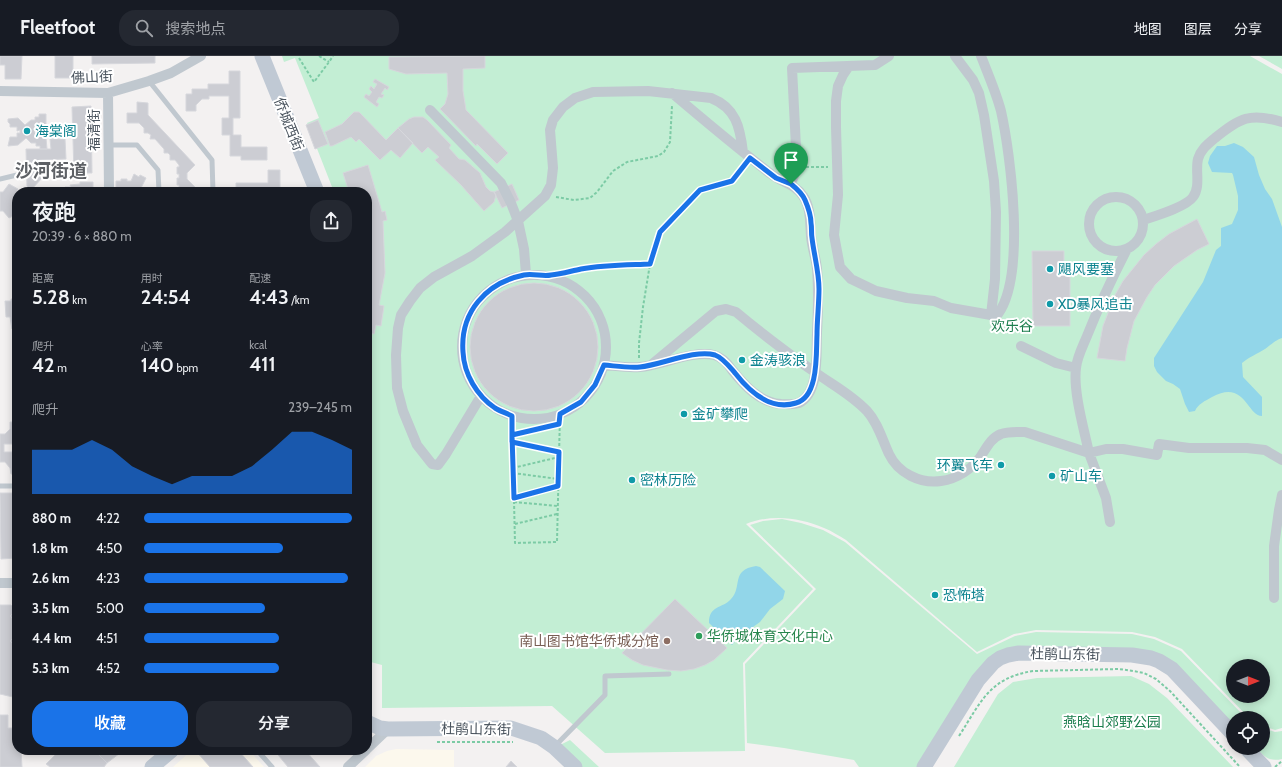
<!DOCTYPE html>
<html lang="zh">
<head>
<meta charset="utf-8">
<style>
	:root { --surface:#171b24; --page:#242831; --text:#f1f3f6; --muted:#9ea1a6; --line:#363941; --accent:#1a73e8 }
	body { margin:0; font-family:Cabin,"Noto Sans SC",sans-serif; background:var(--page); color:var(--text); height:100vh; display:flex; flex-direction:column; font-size:15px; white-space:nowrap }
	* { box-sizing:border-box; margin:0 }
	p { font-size:13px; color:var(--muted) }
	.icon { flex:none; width:22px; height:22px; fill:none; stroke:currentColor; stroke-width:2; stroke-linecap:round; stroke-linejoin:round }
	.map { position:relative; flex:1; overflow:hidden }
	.panel { position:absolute; left:12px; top:131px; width:360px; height:568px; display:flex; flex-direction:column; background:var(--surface); border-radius:16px; box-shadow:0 2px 10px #0003 }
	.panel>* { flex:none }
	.needle { width:26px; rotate:90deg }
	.fabs { position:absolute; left:1226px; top:603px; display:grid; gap:8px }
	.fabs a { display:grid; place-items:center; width:44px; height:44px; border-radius:50%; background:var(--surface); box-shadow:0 2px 10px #0003; font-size:20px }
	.pin { position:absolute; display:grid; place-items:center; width:34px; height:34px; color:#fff; margin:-41px -17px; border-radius:50% 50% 50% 0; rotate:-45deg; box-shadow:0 0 4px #0007 }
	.pin .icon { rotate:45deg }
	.round { display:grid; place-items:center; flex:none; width:42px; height:42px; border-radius:16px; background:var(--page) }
	.head { display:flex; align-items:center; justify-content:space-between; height:68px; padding:0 20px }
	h1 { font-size:22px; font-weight:600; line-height:30px }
	.metrics { display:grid; grid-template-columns:repeat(3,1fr); gap:6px; height:68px; padding:4px 20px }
	.metrics div { display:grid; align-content:center }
	.metrics b { font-size:20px; font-weight:600 }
	.metrics small { font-size:11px; font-weight:400 }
	.metrics p { font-size:11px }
	.chart { height:112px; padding:8px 20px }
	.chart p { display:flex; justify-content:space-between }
	.chart svg { width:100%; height:72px; margin-top:4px; fill:var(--accent); opacity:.7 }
	.primary-button { display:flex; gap:8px; margin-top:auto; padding:8px 20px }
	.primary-button a { flex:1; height:46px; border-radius:16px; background:var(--accent); color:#fff; font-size:16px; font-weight:600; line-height:46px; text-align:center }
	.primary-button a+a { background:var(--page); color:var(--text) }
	ul { padding:0 20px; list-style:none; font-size:13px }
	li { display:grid; grid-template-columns:64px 48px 1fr; align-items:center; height:30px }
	li i { height:10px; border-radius:5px; background:var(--accent) }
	header { display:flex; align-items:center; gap:24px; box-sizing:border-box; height:56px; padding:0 20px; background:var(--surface); border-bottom:1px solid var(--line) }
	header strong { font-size:19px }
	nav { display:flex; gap:22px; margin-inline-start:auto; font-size:14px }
	.search { width:280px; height:36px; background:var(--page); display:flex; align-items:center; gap:10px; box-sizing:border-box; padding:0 14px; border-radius:16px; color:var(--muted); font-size:15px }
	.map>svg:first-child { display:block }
	.commercial { fill:#fcf8ed }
	.green { fill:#c3eed4; fill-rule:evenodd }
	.water { fill:#92d6e9 }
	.building { fill:#cccdd3; stroke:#d6d7dc }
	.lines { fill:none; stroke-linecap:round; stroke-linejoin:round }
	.path { stroke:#7ccba5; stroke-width:2; stroke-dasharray:3 2; stroke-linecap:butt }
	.lane { stroke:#c0c8cf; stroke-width:5 }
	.street { stroke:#c0c8cf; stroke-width:10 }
	.secondary { stroke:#c0c9d4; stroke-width:15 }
	.route-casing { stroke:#fff; stroke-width:8 }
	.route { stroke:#1a73e8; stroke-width:5 }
	.culture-dot { fill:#0f9aa8; stroke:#fff; stroke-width:1.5 }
	.leisure-dot { fill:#2e9e5b; stroke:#fff; stroke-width:1.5 }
	.education-dot { fill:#8d6e63; stroke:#fff; stroke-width:1.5 }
	.labels { text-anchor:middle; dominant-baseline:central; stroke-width:4; stroke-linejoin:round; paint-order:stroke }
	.street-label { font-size:14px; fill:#4a545e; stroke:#fff }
	.culture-label { font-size:14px; fill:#0d838f; stroke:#fff; text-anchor:start }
	.park-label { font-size:14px; fill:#1c7e4e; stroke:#fff }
	.leisure-label { font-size:14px; fill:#27864d; stroke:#fff; text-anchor:start }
	.education-label { font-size:14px; fill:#785e54; stroke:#fff; text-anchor:end }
	.district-label { font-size:18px; font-weight:bold; fill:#5e6166; stroke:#fff }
</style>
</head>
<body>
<header>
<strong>Fleetfoot</strong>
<div class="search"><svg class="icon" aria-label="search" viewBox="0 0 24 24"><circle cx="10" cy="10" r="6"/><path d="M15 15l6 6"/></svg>搜索地点</div>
<nav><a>地图</a><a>图层</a><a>分享</a></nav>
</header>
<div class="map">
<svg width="1282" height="711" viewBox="0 0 1282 711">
	<rect width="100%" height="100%" fill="#f3f1f1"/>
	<path class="commercial" d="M396 693 454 694V711H365L376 700 387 695Z
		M192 694H249L264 711H173Z"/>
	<path class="green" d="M282 0H1250L1282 18V672L1275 674 1263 670V662H1249L1182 593 1155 581 1132 576 1036 574 1014 578 977 596 846 484C839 480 832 475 824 472 799 461 771 458 746 468L813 533 743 607 745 695 605 697 552 650 382 652V609L367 605V136H334L307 67 319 62 295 2 284 6ZM1233 610H1263V640H1233Z
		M1259 0H1282V13Z
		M782 463 801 467 823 474 845 486 977 598 1015 580 1036 576 1132 578 1154 583 1181 595 1246 662H1233V670L1167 607 999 600 922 711H859L854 704 784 692 747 687 745 608 816 533 750 469 763 465Z
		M1131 620 1149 628 1167 642 1233 711H954L998 638 1013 626 1037 622Z
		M1263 672 1275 676 1282 675V703C1269 706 1265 701 1256 692H1263Z
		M570 684 599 711H581L560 689Z"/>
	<path class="water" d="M1234 87 1243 91 1254 101 1259 119 1265 133 1272 143 1282 171V282C1274 285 1272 288 1265 293 1257 298 1249 301 1242 307L1243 321 1262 341V360C1247 360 1245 323 1212 341 1205 345 1198 348 1195 355L1189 356 1185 348 1180 333 1173 328 1166 325 1157 316 1154 310V302L1203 226 1216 194 1221 190V172L1232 168 1238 154V140L1233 119 1232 117 1212 116 1208 107 1210 100 1217 90H1225Z
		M756 510 760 511 785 535 783 543 770 553 760 566 739 581 732 589 709 567C709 549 722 553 731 543 743 531 730 514 756 510Z"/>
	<path class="building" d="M0 0H22L21 23H5V9H0Z
		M55 0H73V22H55Z
		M92 0H155V7L92 8Z
		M485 0V12L463 13V35L466 54 508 97 497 108 477 88 476 90 440 53 445 48 448 38 447 17 406 18 389 13V1Z
		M229 15H240V62H233V79H241V91H267V104H241V100H230V79H222V62H229V40H209V43H202L196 49V55H186V38H192V33H208V28H229Z
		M375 23 389 31 387 34 385 32 381 38 384 39 382 42 379 41 376 46 379 48 377 51 364 41 366 38 369 40 372 36 369 33 371 30 374 33 377 28 373 26Z
		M137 46 148 47V59L195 109 187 117V123L195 131 190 136H184L179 133V129H177V122H179V118H177V111H179V109L175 104H170V99L168 97H164V93L155 83H150L151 79 148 77H144V72L139 67H127V57H137Z
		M91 50 92 117H74L72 51Z
		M354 56H359L386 84 398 72 413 87 400 102 391 94 380 104 359 83 356 86 351 81 332 90H330L325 76 342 68Z
		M39 58H46V69H42V73H36L34 75 36 78H42V82H46L47 93H40V90H36V87H31L26 82 18 89 8 90 10 81H17V77H20V74L17 75V71H10V68L8 66V63L18 62 25 69 31 64H35V61H39Z
		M414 61H423L427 64 451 89 449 92 459 103 465 104 480 117 486 131 490 135 494 136 496 139 494 146 484 155 461 129 435 104 439 101 428 91 422 97 398 72 409 63Z
		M318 64 328 88 315 93 306 69Z
		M50 83H65L66 103 39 104V118L43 121 31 134 27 130 26 93H51Z
		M368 109 382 156 385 155 387 164 383 165 385 217 379 249 384 250 381 270 376 269 374 278 367 277V136H349L343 117Z
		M268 114H280V136H236V127H268Z
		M134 118 139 121 140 119 146 122 139 136H116V125H121V123H127V125H131Z
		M80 126H93V136H59V133H65V131H71L70 129 80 128Z
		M9 128 18 133 12 143V148L17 158 9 162 3 155H0V136H3Z
		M512 128 519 144 502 152 494 136Z
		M1197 163 1209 188 1197 194 1174 210 1155 229 1147 241 1134 265 1127 292 1125 305 1097 302 1103 270 1115 239 1123 225 1144 199 1156 188 1169 178Z
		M15 186H17V214H15V209H14V191H15Z
		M1032 195H1064V216H1070V270H1033Z
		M470 291a64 64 0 1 1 128 0a64 64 0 1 1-128 0Z
		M11 243H17V273H12L10 261H6L5 245H11Z
		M15 365H17V388H4V396H17V419H15V418H11L10 412 5 406H0V378H5L10 373V366H15Z
		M0 437H14L16 502 1 503Z
		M675 543 727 592 714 604 705 609 694 613 681 615 667 614 643 609 632 604 622 597Z
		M0 549H11L16 554 10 560 17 567V578L10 585 17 592V642L0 638Z
		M17 553V567L10 560Z
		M17 578V592L10 585Z
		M0 659H8V672H17V694H21L22 711H0Z
		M55 694H97V697L107 707 104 711H50L46 708 56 698Z
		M97 694H124L107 707 97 697Z
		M197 694H238L253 711H210L196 695Z
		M274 694H305L320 711H288Z
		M511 705 517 711H506Z"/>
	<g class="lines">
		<path class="path" d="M319 0 329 6
			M299 2 314 26 329 6 333 0
			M806 111H828
			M556 141 574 144 590 142 597 136 613 115 627 106 658 100 664 96 670 86 672 50
			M549 220 581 213 650 208
			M639 302V287L643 251 650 208 660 175 700 133 732 125 744 110
			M512 360 515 487 557 486 560 358
			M512 379 559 368
			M512 386 559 396
			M513 412 559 401
			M513 417 558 423
			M514 442 558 430
			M514 446 558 450
			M515 468 557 458
			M959 680C981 646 989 622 1033 615L1119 613 1133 615 1144 617 1156 623 1170 635 1240 711
			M437 686H513
			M1275 711 1282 705"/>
		<path class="lane" d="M149 25 212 104 213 136
			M108 89H137L158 114 159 136
			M0 123 21 118
			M0 430H17
			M555 690 605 639V620L669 618
			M257 694 272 711"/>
		<path class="street" d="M955 0 973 24 979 37 984 59 994 125 996 156 995 223 991 259
			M849 10 843 19 838 30 836 45V71L838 139 834 179 840 211 851 223 876 235 907 242 934 245 951 252 991 259 998 258C1026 220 1011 100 1001 55 996 36 988 18 981 0
			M0 35 108 37 149 25 171 17 201 0
			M108 37 109 136
			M430 54 501 127 511 147 518 165 524 193 526 218
			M791 128 797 111 792 12 875 9 889 0
			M1089 168a27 27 0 1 1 54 0a27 27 0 1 1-54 0Z
			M1143 164C1155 160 1186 151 1193 141 1201 130 1195 115 1198 103 1201 93 1208 88 1215 82 1240 62 1250 56 1282 66
			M1127 193C1112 222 1099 250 1087 280 1083 290 1077 301 1076 312 1073 336 1084 373 1089 397L1106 393H1123L1157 399 1159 388 1189 392H1247L1265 394 1282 404
			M462 291a72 72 0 1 1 144 0a72 72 0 1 1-144 0Z
			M1021 290 1056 307 1076 312
			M604 309C616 310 628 312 640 311 661 309 694 294 714 299 722 301 728 308 732 314 745 330 759 346 781 348 787 348 793 349 799 347 820 337 816 296 817 277 818 255 819 235 817 213 816 202 812 192 811 180 810 167 811 151 803 140 794 127 782 127 771 118 737 92 705 65 672 37
			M651 309 716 255 726 253 736 256C761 277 789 298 816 317 833 329 852 339 867 355 878 367 882 383 889 398 898 417 920 428 941 425 957 423 972 413 981 400 987 391 991 382 1001 378 1008 375 1017 376 1025 376L1089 397 1106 442 1110 466
			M481 340 446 398 438 409 432 408 417 389 403 355 397 332 396 299 398 272 401 259 410 245 420 232 434 221 472 200 505 176 545 140 551 129 553 112 550 74 553 64 563 51 575 42 593 36 648 35 711 42C736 52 740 71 743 96
			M0 527H17
			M1274 542V490L1279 454 1282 439
			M367 693 388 673
			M348 711 366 694"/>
		<path class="secondary" d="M262 0 317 136
			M367 666 380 672 388 673 511 672 541 682 554 691 575 711
			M1246 692 1264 711
			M152 711 172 694
			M924 711 978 624 993 607 1000 602 1008 599 1019 597 1132 599 1151 602 1159 605 1172 613 1233 678"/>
	</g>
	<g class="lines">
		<g class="route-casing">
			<path id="route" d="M791 128 776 122 750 102 732 125 700 134 660 176 650 208C628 209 604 209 581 213 571 215 561 218 551 219 543 221 533 217 524 219 486 227 460 256 463 296 464 318 477 340 495 352 500 355 506 357 512 360V386L559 396 558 430 514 442 512 379 559 368 560 358 581 346 595 329 604 309C616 310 628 312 640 311 661 309 695 293 715 299 723 302 729 310 735 317 749 335 771 355 796 347 819 341 816 297 817 279 817 264 819 248 819 233 819 216 814 199 812 182 811 177 812 172 811 167 811 159 808 151 805 144 802 137 796 132 791 128"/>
		</g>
		<use href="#route" class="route"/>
	</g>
	<g class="culture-dot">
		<circle cx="27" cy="75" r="4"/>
		<circle cx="1050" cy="213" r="4"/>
		<circle cx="1050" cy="248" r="4"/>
		<circle cx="742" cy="304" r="4"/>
		<circle cx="684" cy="358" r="4"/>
		<circle cx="1001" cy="409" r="4"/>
		<circle cx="1052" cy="420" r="4"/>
		<circle cx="632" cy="424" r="4"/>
		<circle cx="935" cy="539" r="4"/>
	</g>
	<circle class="leisure-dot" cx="699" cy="580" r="4"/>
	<circle class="education-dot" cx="667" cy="585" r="4"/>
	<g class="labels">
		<g class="street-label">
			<text transform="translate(92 21) rotate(-3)">佛山街</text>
			<text transform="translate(289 68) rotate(68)">侨城西街</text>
			<text transform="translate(94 74) rotate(-90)">福清街</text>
			<text transform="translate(1065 598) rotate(1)">杜鹃山东街</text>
			<text transform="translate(476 673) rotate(1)">杜鹃山东街</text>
		</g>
		<g class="culture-label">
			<text x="35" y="75">海棠阁</text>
			<text x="1058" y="213">飓风要塞</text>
			<text x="1058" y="248">XD暴风追击</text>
			<text x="750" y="304">金涛骇浪</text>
			<text x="692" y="358">金矿攀爬</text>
			<text x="993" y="409" text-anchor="end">环翼飞车</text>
			<text x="1060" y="420">矿山车</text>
			<text x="640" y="424">密林历险</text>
			<text x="943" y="539">恐怖塔</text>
		</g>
		<g class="park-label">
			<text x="1012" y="270">欢乐谷</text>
			<text x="1112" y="666">燕晗山郊野公园</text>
		</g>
		<g class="leisure-label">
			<text x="707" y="580">华侨城体育文化中心</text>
		</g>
		<g class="education-label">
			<text x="659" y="585">南山图书馆华侨城分馆</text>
		</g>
		<g class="district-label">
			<text x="51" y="115">沙河街道</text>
		</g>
	</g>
</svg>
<div class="fabs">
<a><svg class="needle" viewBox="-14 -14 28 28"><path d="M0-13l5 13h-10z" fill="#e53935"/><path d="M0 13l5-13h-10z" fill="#9ea1a6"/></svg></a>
<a><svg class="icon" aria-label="locate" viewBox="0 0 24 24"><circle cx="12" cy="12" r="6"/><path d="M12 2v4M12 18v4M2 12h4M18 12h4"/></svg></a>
</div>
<div class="pin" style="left:791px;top:128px;background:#1e9e55"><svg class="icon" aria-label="arrive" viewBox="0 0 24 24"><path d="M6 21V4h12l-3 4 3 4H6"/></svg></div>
<section class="panel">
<div class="head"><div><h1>夜跑</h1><p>20:39 · 6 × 880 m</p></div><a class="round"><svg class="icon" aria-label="share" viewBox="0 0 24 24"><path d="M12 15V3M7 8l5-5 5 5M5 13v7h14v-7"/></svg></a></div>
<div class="metrics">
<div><p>距离</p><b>5.28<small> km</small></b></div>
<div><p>用时</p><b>24:54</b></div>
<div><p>配速</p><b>4:43<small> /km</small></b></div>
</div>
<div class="metrics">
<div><p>爬升</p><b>42<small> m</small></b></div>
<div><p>心率</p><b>140<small> bpm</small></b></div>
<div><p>kcal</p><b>411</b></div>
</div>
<div class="chart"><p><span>爬升</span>239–245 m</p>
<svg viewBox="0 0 160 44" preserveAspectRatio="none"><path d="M0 44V17L10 17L20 17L30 11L40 17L50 27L60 33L70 38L80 33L90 33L100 33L110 27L120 17L130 6L140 6L150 11L160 17V44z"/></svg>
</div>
<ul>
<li><b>880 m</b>4:22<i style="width:100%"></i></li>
<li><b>1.8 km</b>4:50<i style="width:67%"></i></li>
<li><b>2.6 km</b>4:23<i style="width:98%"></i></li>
<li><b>3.5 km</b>5:00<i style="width:58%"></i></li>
<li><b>4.4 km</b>4:51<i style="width:65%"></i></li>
<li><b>5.3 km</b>4:52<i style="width:65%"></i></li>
</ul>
<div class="primary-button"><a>收藏</a><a>分享</a></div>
</section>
</div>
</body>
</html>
